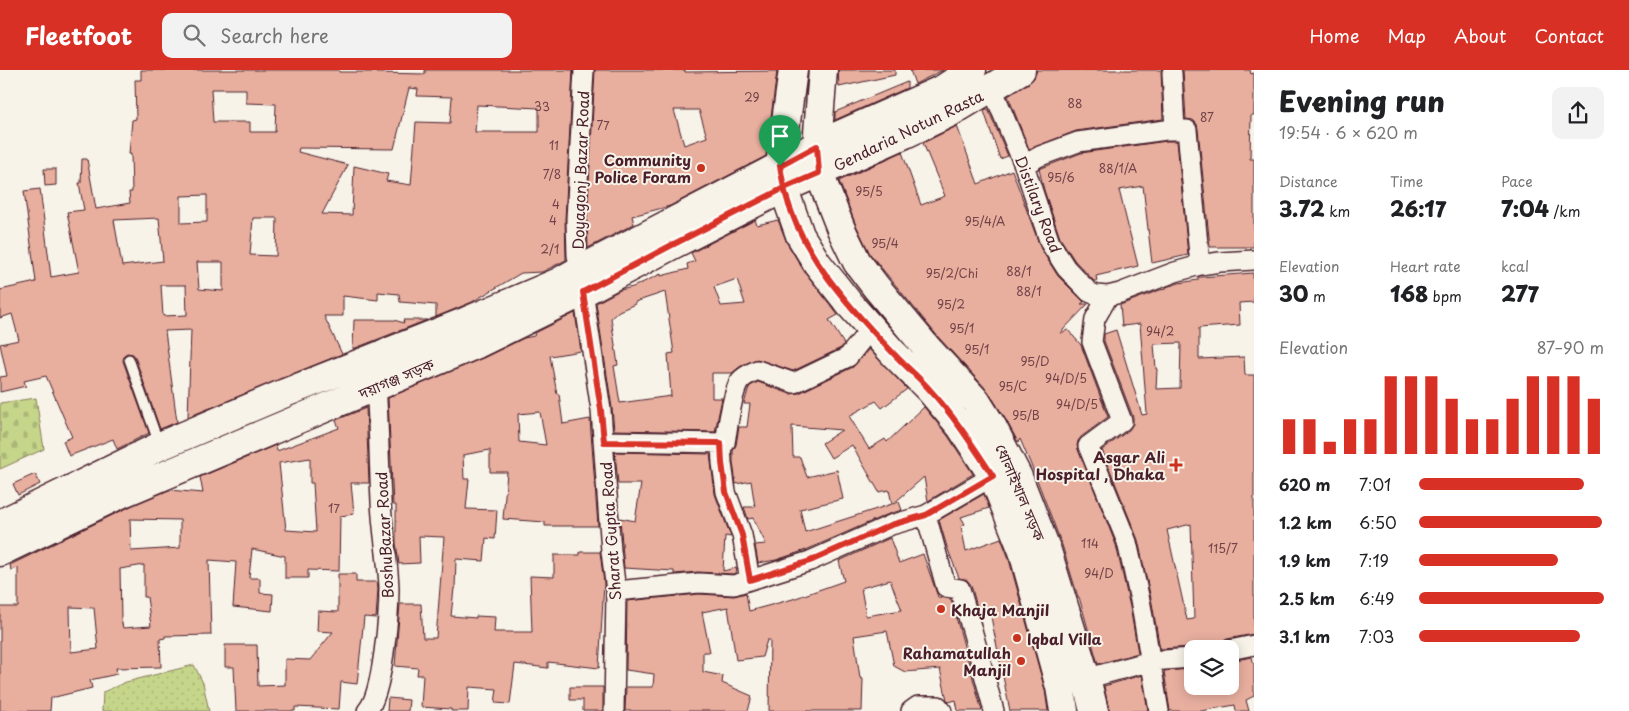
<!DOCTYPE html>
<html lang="en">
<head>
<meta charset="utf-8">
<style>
	:root { --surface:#fff; --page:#f2f2f2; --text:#202124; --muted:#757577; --accent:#d93025 }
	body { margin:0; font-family:"Playpen Sans","Noto Sans Bengali",sans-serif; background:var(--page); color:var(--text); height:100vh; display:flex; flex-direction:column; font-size:19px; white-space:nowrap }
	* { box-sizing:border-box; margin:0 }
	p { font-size:16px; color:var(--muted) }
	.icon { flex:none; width:28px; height:28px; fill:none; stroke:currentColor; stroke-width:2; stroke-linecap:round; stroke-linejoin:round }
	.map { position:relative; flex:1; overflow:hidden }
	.details { display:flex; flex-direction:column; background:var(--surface); width:375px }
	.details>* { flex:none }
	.tools { position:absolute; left:1184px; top:570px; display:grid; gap:10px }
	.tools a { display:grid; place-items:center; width:55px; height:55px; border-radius:10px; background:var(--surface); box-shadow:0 2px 12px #0003; font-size:25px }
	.pin { position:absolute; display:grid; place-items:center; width:42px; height:42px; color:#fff; margin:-51px -21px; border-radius:50% 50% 50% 0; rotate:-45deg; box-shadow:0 0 5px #0007 }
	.pin .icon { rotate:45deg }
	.round { display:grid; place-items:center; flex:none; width:52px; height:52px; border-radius:10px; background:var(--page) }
	.headline { display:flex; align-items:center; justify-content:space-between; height:85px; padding:0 25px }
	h1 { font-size:28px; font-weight:800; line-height:38px }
	.figures { display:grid; grid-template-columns:repeat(3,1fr); gap:8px; height:85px; padding:5px 25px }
	.figures div { display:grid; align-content:center }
	.figures b { font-size:21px; font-weight:800 }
	.figures small { font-size:14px; font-weight:400 }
	.figures p { font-size:14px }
	.chart { height:140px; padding:10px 25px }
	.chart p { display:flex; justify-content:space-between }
	.chart svg { width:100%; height:90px; margin-top:5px; stroke:var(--accent); stroke-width:6 }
	ul { padding:0 25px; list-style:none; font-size:16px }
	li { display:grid; grid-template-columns:80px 60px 1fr; align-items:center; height:38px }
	li i { height:12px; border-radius:6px; background:var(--accent) }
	header { display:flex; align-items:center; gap:30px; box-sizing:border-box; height:70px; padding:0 25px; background:var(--accent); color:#fff }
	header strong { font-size:24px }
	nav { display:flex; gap:28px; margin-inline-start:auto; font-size:18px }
	.search { width:350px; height:45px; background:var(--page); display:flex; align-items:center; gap:12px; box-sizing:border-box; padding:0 18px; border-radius:10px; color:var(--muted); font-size:19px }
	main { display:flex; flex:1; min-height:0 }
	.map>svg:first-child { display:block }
	.grass { fill:url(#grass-dots); stroke:#887a5a }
	.cemetery { fill:url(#cemetery-stones); stroke:#887a5a }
	.building { fill:#e8af9f; stroke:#4a1f2b; fill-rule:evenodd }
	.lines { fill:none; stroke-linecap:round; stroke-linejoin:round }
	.service-casing { stroke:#4a1f2b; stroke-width:12 }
	.minor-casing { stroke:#4a1f2b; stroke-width:22 }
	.primary-casing { stroke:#4a1f2b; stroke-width:31 }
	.service { stroke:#f7f3e8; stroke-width:9 }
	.minor { stroke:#f7f3e8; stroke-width:19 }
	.primary { stroke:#f7f3e8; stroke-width:28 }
	.route-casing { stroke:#fff; stroke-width:10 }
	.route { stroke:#d93025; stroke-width:6 }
	.poi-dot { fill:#c8321e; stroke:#f7f3e8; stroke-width:2 }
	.labels { text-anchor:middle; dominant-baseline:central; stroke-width:4; stroke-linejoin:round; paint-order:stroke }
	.number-label { font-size:12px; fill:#724348 }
	.street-label { font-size:15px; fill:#4a1f2b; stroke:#f7f3e8 }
	.poi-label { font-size:15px; font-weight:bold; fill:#4a1f2b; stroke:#f7f3e8; text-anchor:end }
</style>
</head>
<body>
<header>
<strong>Fleetfoot</strong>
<div class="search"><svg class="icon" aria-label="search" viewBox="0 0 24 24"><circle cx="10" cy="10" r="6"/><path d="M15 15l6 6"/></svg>Search here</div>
<nav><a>Home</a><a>Map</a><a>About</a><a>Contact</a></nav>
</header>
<main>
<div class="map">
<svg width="1254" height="641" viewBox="0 0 1254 641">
	<defs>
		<pattern id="grass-dots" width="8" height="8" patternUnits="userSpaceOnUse" patternTransform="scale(1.25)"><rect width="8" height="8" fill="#c5d68a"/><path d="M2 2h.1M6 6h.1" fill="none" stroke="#abb777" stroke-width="1.8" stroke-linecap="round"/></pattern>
		<pattern id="cemetery-stones" width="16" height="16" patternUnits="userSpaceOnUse" patternTransform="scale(1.25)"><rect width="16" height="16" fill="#c5d68a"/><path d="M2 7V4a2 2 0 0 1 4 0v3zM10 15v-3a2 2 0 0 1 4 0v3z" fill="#abb777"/></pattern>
	</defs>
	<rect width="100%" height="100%" fill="#f7f3e8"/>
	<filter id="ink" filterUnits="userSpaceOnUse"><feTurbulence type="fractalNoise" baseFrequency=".02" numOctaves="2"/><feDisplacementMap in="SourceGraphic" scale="10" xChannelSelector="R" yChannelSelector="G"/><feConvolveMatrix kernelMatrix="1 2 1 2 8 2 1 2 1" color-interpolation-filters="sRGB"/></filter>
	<g filter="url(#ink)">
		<path class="grass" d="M194 595 203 613 209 641H102L103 622 126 612Z"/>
		<path class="cemetery" d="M36 328 44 379 0 399V333Z"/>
		<path class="building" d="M141 0H339V2H377V3L425 4V0H573L565 149 566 190 542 202 521 203 472 232 436 247V235L400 232 399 224 378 222V230L343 226V246H324L342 284 188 347 191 260 165 261 177 352 160 359 135 287 133 284 127 283 124 285 123 291 149 363 117 379 113 369 69 386 63 371 72 367 46 306 24 311 26 316 0 322V307L7 306 0 274 19 270 12 244 0 248V220L36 212 24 121 40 119 51 207 79 202 67 142 84 140 79 113H81L82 89H87L96 139 130 133 129 122H132L131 84H129L132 50 136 49 135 10H141ZM409 18 418 19 417 26 452 27 450 53 416 52 411 115 386 111 388 104 354 96 352 145 322 144 348 95 298 82 299 78 394 79ZM211 19H246V33L276 34 275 62H250V52H213ZM477 35 539 38V62H475ZM207 125V152L181 153V126ZM159 148 163 191 122 196 114 150ZM253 148H277L276 186 250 185ZM197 192H223V221L199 219ZM161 215H186L187 245 163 246Z
			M595 0H685V2L777 1 766 86 670 136 632 146 634 154 588 178 587 150ZM674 40H699L707 67 684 75Z
			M838 0H895V5L839 17Z
			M910 0H943L915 14Z
			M1037 0H1161L1163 49 1076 61 1029 79 1008 26 1029 13 1034 8Z
			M1183 0H1250L1251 4 1254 3V45H1251L1250 89H1254V177H1210L1198 59 1197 54 1193 50 1186 49Z
			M907 12V18L835 50V42Z
			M986 39H988L1008 86 1000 89 984 41Z
			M957 56 978 114 1012 100 1041 179 1058 206 1084 232 1081 234H1088L1060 263 1068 260 1081 275 1108 347 1081 367 1078 371 1077 376 1116 475 1130 537 1138 583 1098 594 1079 527H1078L1062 475 1034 402 1020 369 1018 372 1006 350 988 321 939 268 870 184 855 153 839 111 902 82 921 135 945 126 923 73Z
			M1167 71H1177L1188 185 1152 193 1143 116 1119 120 1138 196 1096 206 1097 211H1094L1075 191 1060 168 1044 120 1039 99 1081 83Z
			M44 99H56V115L45 116Z
			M755 150 757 155 778 150 787 173 804 201 838 245 829 250 844 274 841 278 793 301 757 289 742 295 732 303H712V328H722L715 362 614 360 612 338 596 233 620 220 633 217 661 204V206L688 199 687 194 695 191 691 183ZM737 209 745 234 721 236 714 217ZM665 222 674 283 668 284 671 326 620 333 614 296 618 295 611 248 619 241 635 234V232Z
			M1253 203 1254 232 1239 233 1240 255 1199 258V289L1244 287 1245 305H1254V564L1227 569 1222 572 1219 579H1198L1191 577 1160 579 1152 533 1138 470 1102 380 1129 360 1133 354V347L1104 271V264L1116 260 1142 345 1147 344 1140 254 1122 256 1120 235 1160 220 1166 219V217L1179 213 1198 210V207H1201ZM1181 273 1180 318 1156 319 1157 299H1156L1154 274ZM1191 454 1194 549 1187 550 1167 460Z
			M575 243 581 281 550 286 557 324H559L563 354 590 349 598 456H545V452L503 449 507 402H490V380L463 385 464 409H469L466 439 497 440 495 469 486 468 484 491 456 489 455 518H454L451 546 476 548V546L495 547 494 562H532L530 506 554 507V485H580V482H600L604 513 599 598 548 592V598L515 594 510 634 495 633 497 619 469 617 468 641H451V639L421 637 423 605H417L418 598 395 596 400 534H421L423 568H436L444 467 419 466 420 493 399 494 396 473V435H393L388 328 483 288 524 268 534 266 535 263ZM540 342 546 375 519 372 518 344Z
			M354 250H394L404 253 403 250H427L353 279Z
			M869 279 907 319 882 338 876 331 849 346 869 379 885 369 887 372 924 337 948 366 973 404 928 431 924 407 893 434 899 432 902 440 886 445 806 480 776 490 758 493 755 475 766 474 753 448 748 449 744 437H755L751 411 736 414 733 392V381L736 375 739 357H747L750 334H744L748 320 750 316 758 312 790 324 799 323 853 297ZM792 356 842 360 822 373 831 388 852 375 879 422 889 420 892 434 805 462 800 439 843 429 837 400 807 407 800 387H793Z
			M366 338 369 413H351L354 444 340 446 339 501 308 500V508H285V486L252 479 249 508H260V523L273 524 272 541 233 537 236 492 209 490 211 565 165 566V568L160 569 161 597 116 598 117 604 90 610 92 618 51 628 50 641H0V537H18V498L11 500 10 495 131 436 169 420 203 423 200 407 276 375 277 381 339 358 336 350ZM310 388V413H313L316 462 286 460 279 393ZM130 449 180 450V478L131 481ZM144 495V527H147L151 556 123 558 121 549 120 499ZM70 537 94 538 98 579 71 582Z
			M615 382 710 384 715 424 731 467 725 466 723 501 736 498 737 502 733 504 698 502 674 504V501L624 498 620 448 635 451 641 414H618Z
			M35 404 40 414 18 425 13 414Z
			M984 424 989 438 961 447 965 454 961 456 966 481 1001 468 1008 486 1045 620 1048 641H1010L990 542 979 544 971 515 967 510 959 508 947 477 939 450Z
			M890 468 899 493 923 484 938 527 951 529 982 641H958L956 630 949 632 947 630 940 599 905 602 894 596 887 561 854 566 860 608 863 609 862 641H769L770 570H767L762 587 736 590 728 537 702 542 710 582H703V602L723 606 722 613 752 626 748 641H625L626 617H653L654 604 626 600 627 531 699 524 734 526 746 523 749 541 793 529 844 511 839 491ZM890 510 902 540 866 546 861 518Z
			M338 504H356V512H377L378 518 376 548 364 547 357 614 341 612 339 639 295 637V641H236L234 597H225V575H257L258 616 285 615V589L310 590 333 562 317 561 318 541 338 542Z
			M1252 587 1254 595V626L1246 630 1249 641H1236L1235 635 1201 641H1170L1164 601 1192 599V616H1230V591Z
			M1142 605 1148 641H1109L1104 616Z
			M570 617H603V641H583V630H570Z
			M388 628 409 630 408 641H387Z"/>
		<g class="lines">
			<g class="service-casing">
				<path id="service" d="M129 289 159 374"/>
			</g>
			<g class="minor-casing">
				<path id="minor" d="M1172 3 1175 60
					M992 18 1024 95 1050 173 1066 198 1089 222 1096 225 1108 226 1120 223 1175 202 1200 195 1220 192 1254 190
					M1024 95 1040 86 1078 72 1166 60H1187L1200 195
					M580 200 577 185 576 150 584 0
					M583 222 601 340 611 481 616 521 614 641
					M1108 226 1095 249 1092 272 1122 351 1088 376 1127 472 1141 535 1159 641
					M603 371 725 373C727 360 733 319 740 311 744 306 751 303 757 300L794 313 848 287 871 258
					M721 373 722 393 726 422 742 465 750 510
					M926 445 946 517 960 519 974 567 994 641
					M616 521 699 513 734 515 750 510 810 491 891 455 926 445 993 406
					M1230 580 1254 575
					M1074 612 1151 591 1192 588
					M367 641C383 624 389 543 389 518 388 489 382 460 381 431 379 393 379 355 376 316
					M911 641 918 636H938L942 641"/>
			</g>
			<g class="primary-casing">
				<path id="primary" d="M793 0 780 96 787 128 800 165 817 193 851 236 894 284 930 320 961 357 993 406 1023 481 1060 617 1064 641
					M823 0 817 75 819 103 841 159 857 192 876 217 927 278 976 331 993 358 1018 407 1047 481 1086 608 1094 641
					M0 454 160 376 285 323 467 251 559 212 580 200 780 96 817 75 943 19 972 0
					M0 482 125 422 477 274 583 222 672 175 784 118 905 64 951 42 1021 0"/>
			</g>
			<use href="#service" class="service"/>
			<use href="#minor" class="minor"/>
			<use href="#primary" class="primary"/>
		</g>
	</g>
	<g class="lines" filter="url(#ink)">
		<g class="route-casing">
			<path id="route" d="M780 96 784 118 672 175 583 222 601 340 604 372 721 373 722 393 726 422 742 465 750 510 810 491 891 455 926 445 993 406C973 376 954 346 930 320 919 307 906 297 895 285 849 237 800 184 784 118L819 103 817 76 780 96"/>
		</g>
		<use href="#route" class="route"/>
	</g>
	<g class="poi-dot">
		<circle cx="701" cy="98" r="5"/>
		<path d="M1173.5 387.5h5v5h5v5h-5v5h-5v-5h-5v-5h5z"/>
		<circle cx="941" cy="539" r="5"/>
		<circle cx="1017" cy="568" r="5"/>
		<circle cx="1021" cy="591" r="5"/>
	</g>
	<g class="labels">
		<g class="number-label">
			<text x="752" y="27">29</text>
			<text x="1075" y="33">88</text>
			<text x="542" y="36">33</text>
			<text x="1207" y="47">87</text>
			<text x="603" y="55">77</text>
			<text x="554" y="75">11</text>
			<text x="1118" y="98">88/1/A</text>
			<text x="552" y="104">7/8</text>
			<text x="1061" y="107">95/6</text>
			<text x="869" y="121">95/5</text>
			<text x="556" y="134">4</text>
			<text x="553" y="150">4</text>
			<text x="985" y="151">95/4/A</text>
			<text x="885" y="173">95/4</text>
			<text x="550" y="179">2/1</text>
			<text x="1019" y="201">88/1</text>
			<text x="952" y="203">95/2/Chi</text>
			<text x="1029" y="221">88/1</text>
			<text x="951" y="234">95/2</text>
			<text x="962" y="258">95/1</text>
			<text x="1160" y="261">94/2</text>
			<text x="977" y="279">95/1</text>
			<text x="1035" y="291">95/D</text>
			<text x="1066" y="308">94/D/5</text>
			<text x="1013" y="316">95/C</text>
			<text x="1077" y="334">94/D/5</text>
			<text x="1026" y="345">95/B</text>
			<text x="334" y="438">17</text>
			<text x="1090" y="473">114</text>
			<text x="1223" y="478">115/7</text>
			<text x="1099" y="503">94/D</text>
		</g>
		<g class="street-label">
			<text transform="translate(908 60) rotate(-26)">Gendaria Notun Rasta</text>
			<text transform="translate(580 100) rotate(-88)">Doyagonj Bazar Road</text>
			<text transform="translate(1039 134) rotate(69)">Distilary Road</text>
			<text transform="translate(396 308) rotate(-23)">দয়াগঞ্জ সড়ক</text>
			<text transform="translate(1021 422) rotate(67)">ধোলাইখাল সড়ক</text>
			<text transform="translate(610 461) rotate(-94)">Sharat Gupta Road</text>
			<text transform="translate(384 465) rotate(-93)">BoshuBazar Road</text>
		</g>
		<g class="poi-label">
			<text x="691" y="89">Community<tspan x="691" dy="17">Police Foram</tspan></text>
			<text x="1165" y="386">Asgar Ali<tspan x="1165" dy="17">Hospital , Dhaka</tspan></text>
			<text x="951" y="539" text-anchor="start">Khaja Manjil</text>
			<text x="1027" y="568" text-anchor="start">Iqbal Villa</text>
			<text x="1011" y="582">Rahamatullah<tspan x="1011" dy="17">Manjil</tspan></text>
		</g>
	</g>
</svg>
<div class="tools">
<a><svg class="icon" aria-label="layers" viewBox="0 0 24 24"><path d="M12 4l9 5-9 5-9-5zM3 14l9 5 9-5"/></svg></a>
</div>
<div class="pin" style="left:780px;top:96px;background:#1e9e55"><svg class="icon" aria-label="arrive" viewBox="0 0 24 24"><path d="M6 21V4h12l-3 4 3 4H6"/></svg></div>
</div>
<section class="details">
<div class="headline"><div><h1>Evening run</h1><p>19:54 · 6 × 620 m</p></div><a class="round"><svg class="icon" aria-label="share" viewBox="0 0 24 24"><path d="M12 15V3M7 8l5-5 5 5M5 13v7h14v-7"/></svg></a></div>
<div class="figures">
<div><p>Distance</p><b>3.72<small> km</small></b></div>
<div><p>Time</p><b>26:17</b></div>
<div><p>Pace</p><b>7:04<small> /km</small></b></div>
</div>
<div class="figures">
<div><p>Elevation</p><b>30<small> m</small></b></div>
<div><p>Heart rate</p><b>168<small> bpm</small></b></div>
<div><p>kcal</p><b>277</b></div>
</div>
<div class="chart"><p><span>Elevation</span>87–90 m</p>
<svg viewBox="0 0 160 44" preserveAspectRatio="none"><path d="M5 44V27M15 44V27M25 44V38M35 44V27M45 44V27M55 44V6M65 44V6M75 44V6M85 44V17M95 44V27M105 44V27M115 44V17M125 44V6M135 44V6M145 44V6M155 44V17"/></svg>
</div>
<ul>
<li><b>620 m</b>7:01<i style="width:89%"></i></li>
<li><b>1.2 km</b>6:50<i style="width:99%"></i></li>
<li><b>1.9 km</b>7:19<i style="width:75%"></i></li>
<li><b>2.5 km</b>6:49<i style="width:100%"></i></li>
<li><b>3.1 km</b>7:03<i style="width:87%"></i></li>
</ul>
</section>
</main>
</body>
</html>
